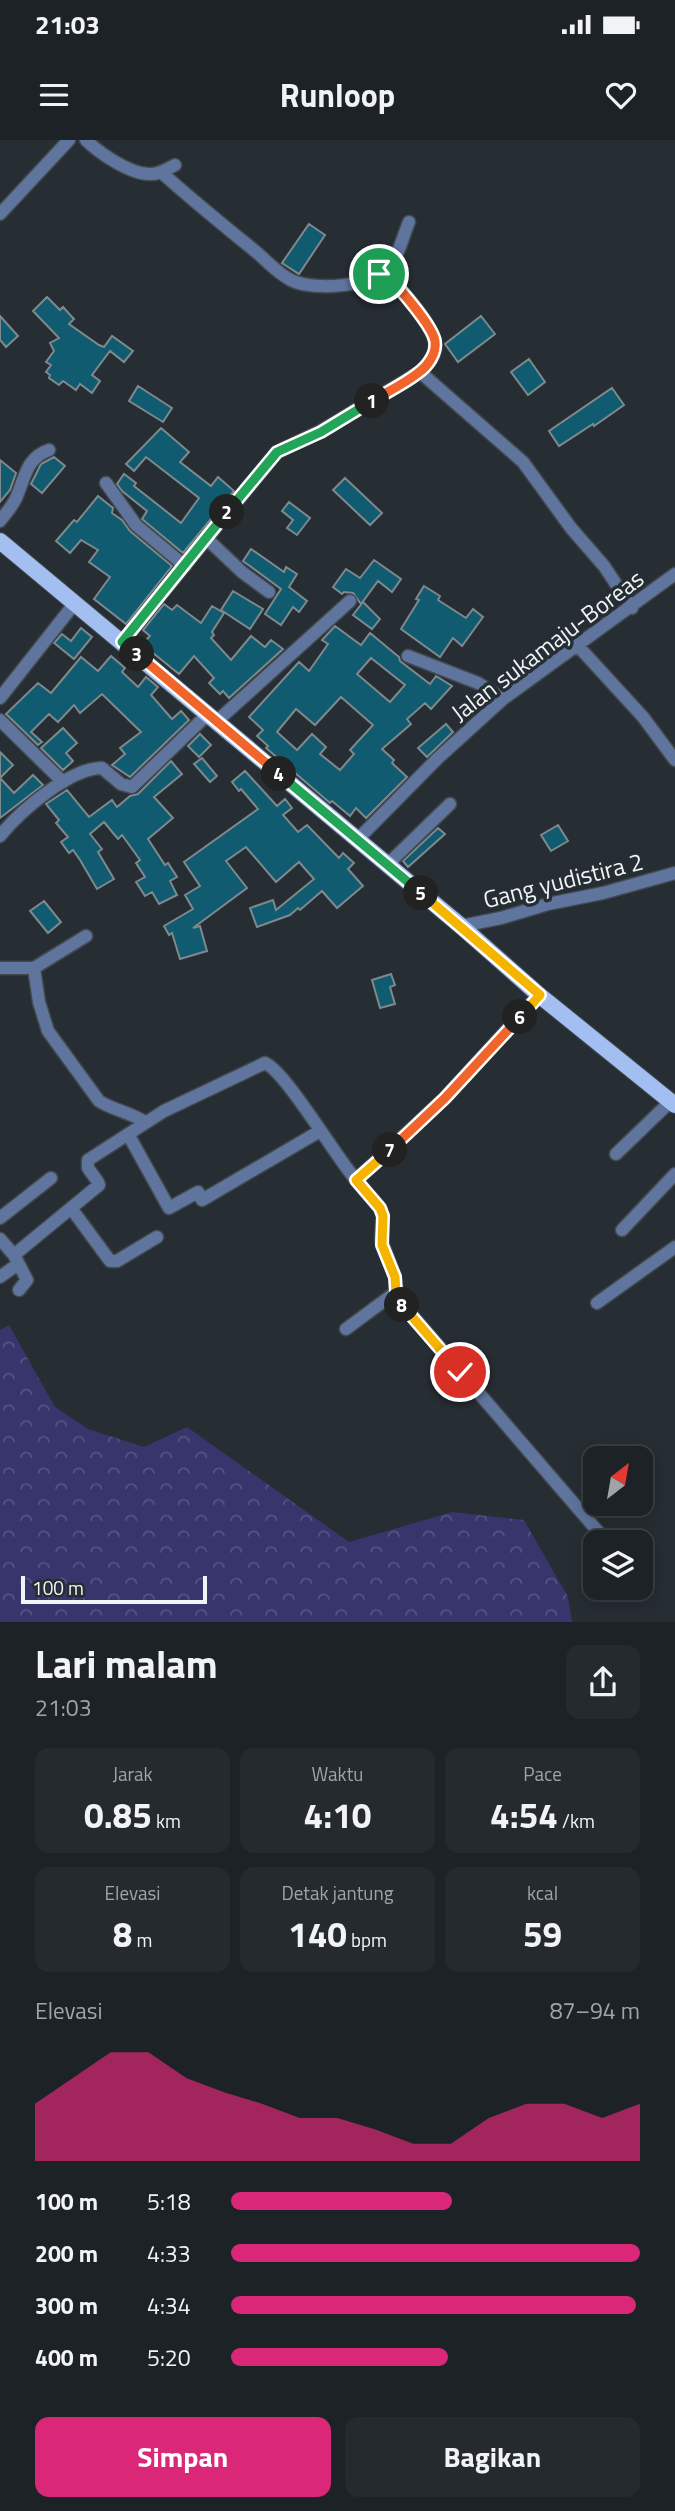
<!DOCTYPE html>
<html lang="id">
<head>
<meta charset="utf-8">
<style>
	:root { --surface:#1c2226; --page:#252a2e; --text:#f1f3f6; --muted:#a0a4a7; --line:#3a3f43; --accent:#db2777 }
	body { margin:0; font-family:"Titillium Web",sans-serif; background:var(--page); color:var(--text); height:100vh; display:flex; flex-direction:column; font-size:26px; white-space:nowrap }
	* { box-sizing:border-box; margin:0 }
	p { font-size:23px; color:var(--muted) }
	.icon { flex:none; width:38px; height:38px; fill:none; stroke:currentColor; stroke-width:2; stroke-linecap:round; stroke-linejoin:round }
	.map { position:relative; height:1482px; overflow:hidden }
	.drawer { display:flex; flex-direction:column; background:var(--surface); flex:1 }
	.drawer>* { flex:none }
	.needle { width:46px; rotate:31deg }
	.buttons { position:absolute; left:583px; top:1306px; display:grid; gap:14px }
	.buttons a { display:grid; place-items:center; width:70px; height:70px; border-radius:14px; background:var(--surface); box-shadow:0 4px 18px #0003,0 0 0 2px var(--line); font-size:35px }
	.scale { position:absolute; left:21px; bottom:18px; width:186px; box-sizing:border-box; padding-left:7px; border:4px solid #f0f4f8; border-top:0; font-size:19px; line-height:24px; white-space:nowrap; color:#f0f4f8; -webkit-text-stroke:5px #262d33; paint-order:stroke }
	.pin { position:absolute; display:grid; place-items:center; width:60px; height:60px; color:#fff; margin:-30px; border:4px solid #fff; border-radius:50%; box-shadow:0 2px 7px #0007 }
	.km { position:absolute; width:35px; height:35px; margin:-18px; border-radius:50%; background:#222; color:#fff; font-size:19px; line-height:35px; text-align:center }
	.round { display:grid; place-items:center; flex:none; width:74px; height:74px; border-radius:14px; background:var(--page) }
	.headline { display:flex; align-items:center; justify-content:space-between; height:119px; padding:0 35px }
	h1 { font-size:38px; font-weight:700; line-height:52px }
	.stats { display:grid; grid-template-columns:repeat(3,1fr); gap:10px; height:119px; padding:7px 35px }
	.stats div { display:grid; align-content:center; border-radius:14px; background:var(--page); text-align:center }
	.stats b { font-size:35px; font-weight:700 }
	.stats small { font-size:19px; font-weight:400 }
	.stats p { font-size:19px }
	.chart { height:196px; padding:14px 35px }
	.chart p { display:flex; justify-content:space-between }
	.chart svg { width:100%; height:126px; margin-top:7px; fill:var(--accent); opacity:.7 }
	.primary-button { display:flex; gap:14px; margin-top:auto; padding:14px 35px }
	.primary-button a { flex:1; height:80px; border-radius:14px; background:var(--accent); color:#fff; font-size:28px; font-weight:700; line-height:80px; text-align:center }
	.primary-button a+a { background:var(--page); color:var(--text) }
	ul { padding:0 35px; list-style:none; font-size:23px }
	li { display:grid; grid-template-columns:112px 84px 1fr; align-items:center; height:52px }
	li i { height:18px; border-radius:9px; background:var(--accent) }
	.status { display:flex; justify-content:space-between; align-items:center; height:49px; padding:0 35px; background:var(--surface); direction:ltr }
	.status svg { height:19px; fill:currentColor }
	header { display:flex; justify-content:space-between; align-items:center; height:91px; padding:0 35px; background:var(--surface); font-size:32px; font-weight:700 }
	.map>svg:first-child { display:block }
	.forest { fill:url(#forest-crowns) }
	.building { fill:#115b70; stroke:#7e898d; stroke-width:2; fill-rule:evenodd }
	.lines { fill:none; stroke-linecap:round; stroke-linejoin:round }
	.minor-casing { stroke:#42494f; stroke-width:15 }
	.major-casing { stroke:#42494f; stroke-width:18 }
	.minor { stroke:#5f759e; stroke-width:12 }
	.major { stroke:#a3bef1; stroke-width:16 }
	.split-1-casing { stroke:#fff; stroke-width:14 }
	.split-2-casing { stroke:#fff; stroke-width:14 }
	.split-3-casing { stroke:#fff; stroke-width:14 }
	.split-4-casing { stroke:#fff; stroke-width:14 }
	.split-5-casing { stroke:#fff; stroke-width:14 }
	.split-6-casing { stroke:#fff; stroke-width:14 }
	.split-7-casing { stroke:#fff; stroke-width:14 }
	.split-8-casing { stroke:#fff; stroke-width:14 }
	.split-9-casing { stroke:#fff; stroke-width:14 }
	.split-1 { stroke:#f0652b; stroke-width:9 }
	.split-2 { stroke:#22a559; stroke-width:9 }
	.split-3 { stroke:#22a559; stroke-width:9 }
	.split-4 { stroke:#f0652b; stroke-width:9 }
	.split-5 { stroke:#22a559; stroke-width:9 }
	.split-6 { stroke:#f5b400; stroke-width:9 }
	.split-7 { stroke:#f0652b; stroke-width:9 }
	.split-8 { stroke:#f5b400; stroke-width:9 }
	.split-9 { stroke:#f5b400; stroke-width:9 }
	.labels { text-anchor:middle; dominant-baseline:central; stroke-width:7; stroke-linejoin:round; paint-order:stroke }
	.street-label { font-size:24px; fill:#f0f4f8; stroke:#262d33 }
</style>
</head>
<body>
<div class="status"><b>21:03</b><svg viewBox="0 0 49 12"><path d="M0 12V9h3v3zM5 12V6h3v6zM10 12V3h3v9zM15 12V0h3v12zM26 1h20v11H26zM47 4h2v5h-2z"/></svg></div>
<header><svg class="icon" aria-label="menu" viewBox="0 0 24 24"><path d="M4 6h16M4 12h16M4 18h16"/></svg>Runloop<svg class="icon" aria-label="heart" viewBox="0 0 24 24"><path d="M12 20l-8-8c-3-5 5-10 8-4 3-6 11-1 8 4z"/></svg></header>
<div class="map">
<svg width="675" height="1482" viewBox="0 0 675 1482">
	<defs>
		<pattern id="forest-crowns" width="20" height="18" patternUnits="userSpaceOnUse" patternTransform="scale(1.75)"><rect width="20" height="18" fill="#38356d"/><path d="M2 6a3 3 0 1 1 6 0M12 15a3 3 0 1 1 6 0" fill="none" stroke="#555383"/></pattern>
	</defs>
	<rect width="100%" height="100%" fill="#262d33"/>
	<path class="forest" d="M9 1185 55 1267 88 1289 144 1307 187 1287 349 1402 452 1372 524 1380 568 1457 572 1482H0V1190Z"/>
	<path class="building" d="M309 84 325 95 299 134 282 123Z
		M47 157 60 170 63 167 74 179 69 184 99 205 104 207 112 196 133 211 124 222 110 211 92 235 100 241 92 253 80 244 76 250 63 241 59 245 49 238 50 235 46 232 51 225 46 222 54 211 50 203 59 198 33 171Z
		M0 176 18 196 6 207 0 200Z
		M481 176 495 194 458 222 445 204Z
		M529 219 545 242 528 255 511 232Z
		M138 246 172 268 163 282 129 261Z
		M612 248 624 265 594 286 593 284 559 306 549 291Z
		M161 288 189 312 180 322 211 346 218 337 234 351 183 413 142 379 147 371 122 351 117 344 124 334 136 343 134 346 181 383 199 358 146 317 134 331 126 324Z
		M54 317 65 326 42 353 31 344 41 324Z
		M0 320 16 333 10 350 0 362Z
		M345 338 382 373 370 385 333 350Z
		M98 356 113 368 112 373 122 380 130 391 172 426 126 484 94 459 110 437 89 422 98 410 81 400 70 413 56 401 74 380 77 382Z
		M289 362 310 378 297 395 287 388 293 380 282 371Z
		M251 409 284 432 286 427 297 434 289 447 307 461 299 472 293 467 281 485 265 474 281 449 243 421Z
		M374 420 401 439 392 452 378 441 361 464 353 453 344 452 342 454 333 447 346 429 360 438Z
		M424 446 440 456 438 460 466 478 473 469 483 477 462 506 453 498 440 517 401 489 419 460 416 459Z
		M233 451 263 469 250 489 221 470Z
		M363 462 380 479 372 489 353 475Z
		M164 464 172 470 177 465 201 483 212 466 224 473 212 492 214 495 211 498 231 520 251 496 265 507 271 500 283 509 229 558 223 551 220 554 209 543 214 538 194 516 179 534 142 504 150 496 143 490Z
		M335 486 361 505 370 493 399 517 400 521 430 544 436 536 452 546 431 569 425 563 407 579 411 584 382 609 394 620 392 623 407 637 366 678 356 668 350 676 332 661 330 663 266 608 268 606 257 596 263 590 249 577 299 522 309 531 328 504 322 500ZM371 518 405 545 390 562 357 534ZM341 557 373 585 350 610 354 614 340 630 320 614 326 607 312 594 297 610 277 592 296 569 315 585Z
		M81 488 92 497 74 519 54 503 62 494 71 501Z
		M111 516 125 528 122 532 138 547 146 537 158 547 151 555 172 579 181 571 189 580 130 637 112 625 125 614 120 608 141 592 102 554 80 573 74 565 58 582 49 574 31 592 42 602 38 605 6 574 38 543 51 553 81 517 98 531Z
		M446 584 453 592 427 617 418 608Z
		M63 588 77 603 66 613 73 621 63 630 41 608Z
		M200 594 211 605 199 617 188 606Z
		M0 612 13 625 0 638 14 653 33 635 43 645 0 678Z
		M202 618 217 636 210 642 194 624Z
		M171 621 182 634 154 657 173 678 148 699 165 725 168 723 177 737 170 741 177 755 159 764 152 752 145 756 136 742 145 737 136 723 140 720 122 695 118 699 104 682 90 694 102 709 98 712 114 739 97 749 80 720 73 710 69 713 61 702 68 697 56 683 59 680 46 664 67 650 89 677 112 660 117 667 130 656 138 654Z
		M245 631 277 666 285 659 292 668 283 675 298 692 307 685 339 718 343 713 354 723 348 729 363 746 337 768 322 751 300 770 298 768 290 775 257 787 250 768 273 760 276 770 314 739 299 722 276 742 246 707 226 721 247 748 193 788 200 786 207 811 180 819 172 793 169 795 164 786 193 769 185 755 200 746 184 722 258 669 241 649 239 651 232 642Z
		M558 685 568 701 551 711 541 695Z
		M438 688 445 694 408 727 403 721Z
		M44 761 61 782 48 793 30 771Z
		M391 834 395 845 390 847 395 864 380 868 372 840Z"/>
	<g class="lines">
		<g class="minor-casing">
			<path id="minor" d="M86 0C99 13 130 34 149 34 158 35 167 29 175 25
				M161 32C192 60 223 85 255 111 267 121 279 135 293 141 317 151 371 147 390 126 399 115 403 96 409 82
				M0 74 69 0
				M420 232 523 322 571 388 604 426 632 468
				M106 343 136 385 185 426
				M0 381C6 373 12 367 16 358 25 338 26 318 49 310
				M206 398 242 432 269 452
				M122 502 277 312 321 291 420 232C426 226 433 219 435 209 439 189 397 146 384 131
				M578 506 643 577 675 620
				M408 516 478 543 503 559
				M0 558 75 463
				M0 580 63 642
				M217 581 350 461
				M0 696C20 671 70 628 102 628L121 644 132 647 208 574
				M357 700 438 618 503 559 675 434
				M387 725 450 664
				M461 786 501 778 548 764 603 753 675 733
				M0 828H34L86 796
				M34 828 39 862 48 891 99 961C113 970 129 972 145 982
				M128 994 169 1068 198 1052 202 1060 320 991
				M616 1014 671 961
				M356 1040 380 1068 383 1076 381 1100 395 1137 397 1158 607 1402
				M71 1068 110 1121H117L157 1097
				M0 1078 51 1038
				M622 1090 675 1034
				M0 1099 14 1115 99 1045 98 1042 88 1028V1020L164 971 265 923C285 931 336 1017 356 1040L445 958 539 855
				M14 1115 27 1140 19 1150
				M0 1137 18 1124
				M597 1163 675 1107
				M346 1189 396 1152
				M601 1450 602 1447"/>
		</g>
		<g class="major-casing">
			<path id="major" d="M0 401 461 786 539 855 675 965"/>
		</g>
		<use href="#minor" class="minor"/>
		<use href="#major" class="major"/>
	</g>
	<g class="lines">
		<g class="split-1-casing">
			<path id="split-1" d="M372 261C387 252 404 244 418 233 428 226 437 213 435 201 432 184 396 145 384 131L379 134"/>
		</g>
		<g class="split-2-casing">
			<path id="split-2" d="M227 372 277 312 321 292 372 261"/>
		</g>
		<g class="split-3-casing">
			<path id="split-3" d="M137 514 122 502 227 372"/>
		</g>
		<g class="split-4-casing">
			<path id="split-4" d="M137 514 279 634"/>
		</g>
		<g class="split-5-casing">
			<path id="split-5" d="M279 634 421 753"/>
		</g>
		<g class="split-6-casing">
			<path id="split-6" d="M421 753 540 855 520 877"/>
		</g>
		<g class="split-7-casing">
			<path id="split-7" d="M390 1010 445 958 520 877"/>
		</g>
		<g class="split-8-casing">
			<path id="split-8" d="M390 1010 356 1040 380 1068 383 1076 382 1105 395 1137 396 1152 402 1165"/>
		</g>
		<g class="split-9-casing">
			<path id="split-9" d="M402 1165 460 1232"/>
		</g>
		<use href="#split-1" class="split-1"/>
		<use href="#split-2" class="split-2"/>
		<use href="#split-3" class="split-3"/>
		<use href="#split-4" class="split-4"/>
		<use href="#split-5" class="split-5"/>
		<use href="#split-6" class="split-6"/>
		<use href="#split-7" class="split-7"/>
		<use href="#split-8" class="split-8"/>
		<use href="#split-9" class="split-9"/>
	</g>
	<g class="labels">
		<g class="street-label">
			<text transform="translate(547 505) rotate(-37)">Jalan sukamaju-Boreas</text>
			<text transform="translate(563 740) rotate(-14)">Gang yudistira 2</text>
		</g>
	</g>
</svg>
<div class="buttons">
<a><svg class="needle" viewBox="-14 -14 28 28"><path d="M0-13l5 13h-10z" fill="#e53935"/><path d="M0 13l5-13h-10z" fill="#a0a4a7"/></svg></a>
<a><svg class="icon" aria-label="layers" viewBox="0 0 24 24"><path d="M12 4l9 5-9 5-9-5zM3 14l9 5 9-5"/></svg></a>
</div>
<div class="scale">100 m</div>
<div class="pin" style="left:379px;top:134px;background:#1e9e55"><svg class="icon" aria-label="arrive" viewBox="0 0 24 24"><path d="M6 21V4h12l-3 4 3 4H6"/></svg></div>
<div class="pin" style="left:460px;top:1232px;background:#d93025"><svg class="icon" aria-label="check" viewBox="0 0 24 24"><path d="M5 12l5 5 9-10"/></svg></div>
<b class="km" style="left:372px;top:261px">1</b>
<b class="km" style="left:227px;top:372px">2</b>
<b class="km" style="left:137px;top:514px">3</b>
<b class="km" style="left:279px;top:634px">4</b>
<b class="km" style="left:421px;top:753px">5</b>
<b class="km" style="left:520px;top:877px">6</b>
<b class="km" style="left:390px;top:1010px">7</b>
<b class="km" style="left:402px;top:1165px">8</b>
</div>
<section class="drawer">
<div class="headline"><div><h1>Lari malam</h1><p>21:03</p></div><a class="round"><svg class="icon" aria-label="share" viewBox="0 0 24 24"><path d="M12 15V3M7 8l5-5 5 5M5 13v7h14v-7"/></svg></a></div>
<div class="stats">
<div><p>Jarak</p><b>0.85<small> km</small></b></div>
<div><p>Waktu</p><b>4:10</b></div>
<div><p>Pace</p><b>4:54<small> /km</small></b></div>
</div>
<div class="stats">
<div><p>Elevasi</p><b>8<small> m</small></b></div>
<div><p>Detak jantung</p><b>140<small> bpm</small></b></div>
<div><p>kcal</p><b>59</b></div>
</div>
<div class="chart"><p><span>Elevasi</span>87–94 m</p>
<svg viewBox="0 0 160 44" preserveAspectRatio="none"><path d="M0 44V24L10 15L20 6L30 6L40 15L50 20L60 24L70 29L80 29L90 33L100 38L110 38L120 29L130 24L140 24L150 29L160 24V44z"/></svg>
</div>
<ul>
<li><b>100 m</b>5:18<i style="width:54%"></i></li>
<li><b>200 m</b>4:33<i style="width:100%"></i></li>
<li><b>300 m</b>4:34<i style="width:99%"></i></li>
<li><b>400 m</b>5:20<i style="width:53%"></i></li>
</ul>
<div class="primary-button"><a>Simpan</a><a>Bagikan</a></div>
</section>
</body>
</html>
